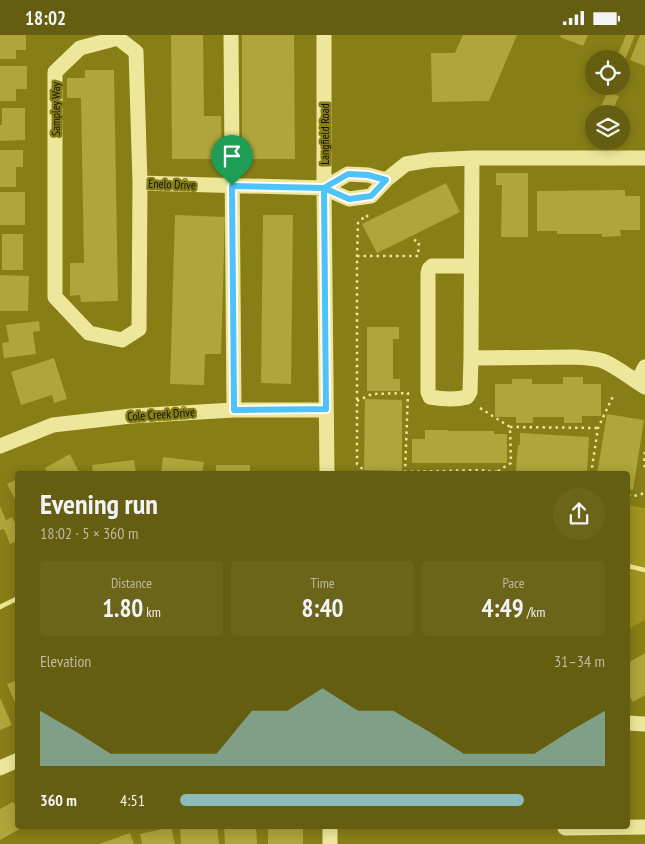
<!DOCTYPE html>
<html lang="en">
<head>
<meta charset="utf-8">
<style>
	:root { --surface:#655e10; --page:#6b6419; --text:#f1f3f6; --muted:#bcba9f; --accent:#8bbbb9 }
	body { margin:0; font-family:"PT Sans Narrow",sans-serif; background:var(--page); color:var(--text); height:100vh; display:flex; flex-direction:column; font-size:19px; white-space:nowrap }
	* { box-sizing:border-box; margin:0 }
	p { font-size:16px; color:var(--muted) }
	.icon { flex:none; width:28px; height:28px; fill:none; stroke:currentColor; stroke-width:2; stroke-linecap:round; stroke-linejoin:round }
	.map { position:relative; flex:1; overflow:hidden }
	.panel { position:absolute; left:15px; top:436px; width:615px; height:358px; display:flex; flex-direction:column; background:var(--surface); border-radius:5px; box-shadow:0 2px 12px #0003 }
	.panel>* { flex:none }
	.fabs { position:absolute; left:585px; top:15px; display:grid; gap:10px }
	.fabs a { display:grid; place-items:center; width:45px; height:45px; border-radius:50%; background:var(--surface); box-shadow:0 2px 12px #0003; font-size:25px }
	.pin { position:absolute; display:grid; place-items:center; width:42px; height:42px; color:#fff; margin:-51px -21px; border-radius:50% 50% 50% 0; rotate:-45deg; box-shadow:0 0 5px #0007 }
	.pin .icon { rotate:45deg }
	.round { display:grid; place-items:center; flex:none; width:52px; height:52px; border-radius:26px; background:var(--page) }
	.overview { display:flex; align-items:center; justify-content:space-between; height:85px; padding:0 25px }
	h1 { font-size:28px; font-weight:700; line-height:38px }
	.metrics { display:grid; grid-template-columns:repeat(3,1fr); gap:8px; height:85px; padding:5px 25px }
	.metrics div { display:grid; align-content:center; border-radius:5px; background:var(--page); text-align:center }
	.metrics b { font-size:25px; font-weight:700 }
	.metrics small { font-size:14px; font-weight:400 }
	.metrics p { font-size:14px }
	.chart { height:140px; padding:10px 25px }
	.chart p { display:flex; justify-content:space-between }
	.chart svg { width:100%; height:90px; margin-top:5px; fill:var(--accent); opacity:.7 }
	ul { padding:0 25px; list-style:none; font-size:16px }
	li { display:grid; grid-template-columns:80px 60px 1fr; align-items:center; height:38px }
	li i { height:12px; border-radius:6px; background:var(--accent) }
	.status { display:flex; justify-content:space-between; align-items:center; height:35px; padding:0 25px; background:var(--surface); direction:ltr }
	.status svg { height:14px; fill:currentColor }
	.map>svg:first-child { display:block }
	.green { fill:#a0951e }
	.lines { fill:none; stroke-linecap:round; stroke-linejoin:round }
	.stream { stroke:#f1e78d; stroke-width:4.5 }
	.building { fill:#afa53a }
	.path { stroke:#eee79b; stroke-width:2.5; stroke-dasharray:2.5 4; stroke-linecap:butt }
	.minor { stroke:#eee79b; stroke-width:15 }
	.route-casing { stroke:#fff; stroke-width:10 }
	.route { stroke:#4fc3f7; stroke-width:6 }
	.labels { text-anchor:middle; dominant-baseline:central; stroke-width:5; stroke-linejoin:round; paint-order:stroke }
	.street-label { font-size:12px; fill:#111; stroke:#877e16 }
</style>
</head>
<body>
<div class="status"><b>18:02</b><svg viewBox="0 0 49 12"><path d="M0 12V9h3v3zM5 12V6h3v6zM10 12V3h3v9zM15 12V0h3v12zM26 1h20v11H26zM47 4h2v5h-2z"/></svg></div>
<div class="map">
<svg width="645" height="809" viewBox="0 0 645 809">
	<rect width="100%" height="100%" fill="#877e16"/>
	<path class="green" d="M628 470 645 473V585L628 594Z"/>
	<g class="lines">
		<path class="stream" d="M628 531 645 535
			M0 572 18 563"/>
	</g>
	<path class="building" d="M0 0H26V15H16V24H0Z
		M171 0H203L204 81H221L222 124H172Z
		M242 0H294L295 124H242Z
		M463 0H517L489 66 432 67 431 18H455Z
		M561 0H588L583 11 560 2Z
		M626 0H635L624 27 621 26V24H616Z
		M640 0H645V31L630 25Z
		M0 31H27V54H16V66H0Z
		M85 35H114L118 266 81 267 80 260 70 261V228H84L81 63H67V43H85Z
		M607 57 619 61 612 77 601 72Z
		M2 73H25V105L0 106V90H2Z
		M0 115H23V132H16V152H0Z
		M496 138H528V202H501L502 150H496Z
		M446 148 460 177 377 218 362 189Z
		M625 155V161H640V195H620L621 201 602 202V199H557V196H537V156Z
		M0 157H25V190H0Z
		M175 180 225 182 221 319H205L204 350 170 349Z
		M263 180H293L291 349 261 348Z
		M2 199H23V235H2Z
		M0 240 29 241 28 276H0Z
		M39 286 40 296 33 297 36 319 4 323 2 308 9 307 6 290Z
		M367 292H399V304H393V344H400V356H367Z
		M54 323 67 364 54 368 52 360 21 370 11 337Z
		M563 342H583V349H601V381H582V388H564V382H533V388H516V382H495V349H512V344H532V349H563Z
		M365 364 402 365V436L364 435Z
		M607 379 644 385 633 455 628 454V439H597Z
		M425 395H448V396H494V399H507V428H412V404H425Z
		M520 398 589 402 587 439 516 436 518 410H520Z
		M70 419 80 439H49L45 433Z
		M163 422 204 427 202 439H161Z
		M134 425 136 439H93L92 430Z
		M216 430H250V439H216Z
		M18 444V470L7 449Z
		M0 471 6 485 12 482 18 494V506L10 509 4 494 0 495Z
		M645 618V660L633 667 628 658V628Z
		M18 645V674L7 649Z
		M0 663 12 690 0 695Z
		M13 767 18 774V791H25L0 805V774Z
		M180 791H217L219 809H181Z
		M224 791H256L257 809H225Z
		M268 791H303V809H268Z
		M171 792 175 809H142L140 799Z
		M130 798 134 809H99Z"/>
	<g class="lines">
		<path class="path" d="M368 182 366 180 358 188 357 221V429L367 438 478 435 520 439
			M357 221H418L419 207 414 205
			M357 366 372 359 408 358 405 438
			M480 373 510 392 511 428 498 436
			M510 392 598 393
			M645 417 644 422 645 436
			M591 439 598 393 614 359
			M628 460 634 461 645 458"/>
		<path class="minor" d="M231 0 234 375
			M324 0V153L327 439
			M118 3 136 17 140 148 139 294 122 305 89 298 55 262V37L80 13Z
			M140 148 324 153 349 164 371 161 386 145 406 129 430 125 472 123H645
			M324 153 348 139 368 140 386 145
			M471 231H432L429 234 428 238V357L430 362C441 364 456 365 467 362L470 357 471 323 472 123
			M471 323 575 322C584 323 594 323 603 326 618 332 631 344 645 352
			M637 347 645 332
			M0 411 53 390 131 381 234 375H326
			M628 688 645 689
			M0 733 18 725
			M330 791V809
			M565 793 645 792"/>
	</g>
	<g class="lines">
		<g class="route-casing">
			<path id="route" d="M232 151 234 375 326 374 324 153 348 139 368 140 386 145 371 161 349 164 324 153 232 151"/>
		</g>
		<use href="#route" class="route"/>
	</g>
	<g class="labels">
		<g class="street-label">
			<text transform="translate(55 74) rotate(-90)">Sampley Way</text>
			<text transform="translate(324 99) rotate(-90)">Langfield Road</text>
			<text transform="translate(172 149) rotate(2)">Enelo Drive</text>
			<text transform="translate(161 379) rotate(-4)">Cole Creek Drive</text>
		</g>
	</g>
</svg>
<div class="fabs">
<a><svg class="icon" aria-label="locate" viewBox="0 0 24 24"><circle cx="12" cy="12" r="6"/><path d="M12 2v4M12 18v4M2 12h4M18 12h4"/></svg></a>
<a><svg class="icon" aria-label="layers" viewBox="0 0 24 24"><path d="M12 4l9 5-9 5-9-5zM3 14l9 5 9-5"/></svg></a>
</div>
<div class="pin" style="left:232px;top:151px;background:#1e9e55"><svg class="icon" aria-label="arrive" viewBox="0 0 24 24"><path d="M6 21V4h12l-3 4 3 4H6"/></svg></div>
<section class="panel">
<div class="overview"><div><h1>Evening run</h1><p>18:02 · 5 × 360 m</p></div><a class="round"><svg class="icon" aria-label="share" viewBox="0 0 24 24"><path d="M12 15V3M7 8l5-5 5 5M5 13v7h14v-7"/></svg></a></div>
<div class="metrics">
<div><p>Distance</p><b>1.80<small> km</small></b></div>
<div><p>Time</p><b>8:40</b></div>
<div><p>Pace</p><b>4:49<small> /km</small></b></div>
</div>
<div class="chart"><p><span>Elevation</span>31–34 m</p>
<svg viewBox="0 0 160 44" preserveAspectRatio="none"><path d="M0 44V17L10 27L20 38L30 38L40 38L50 38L60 17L70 17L80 6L90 17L100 17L110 27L120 38L130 38L140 38L150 27L160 17V44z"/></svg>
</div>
<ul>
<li><b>360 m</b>4:51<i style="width:81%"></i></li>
</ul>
</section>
</div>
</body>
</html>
